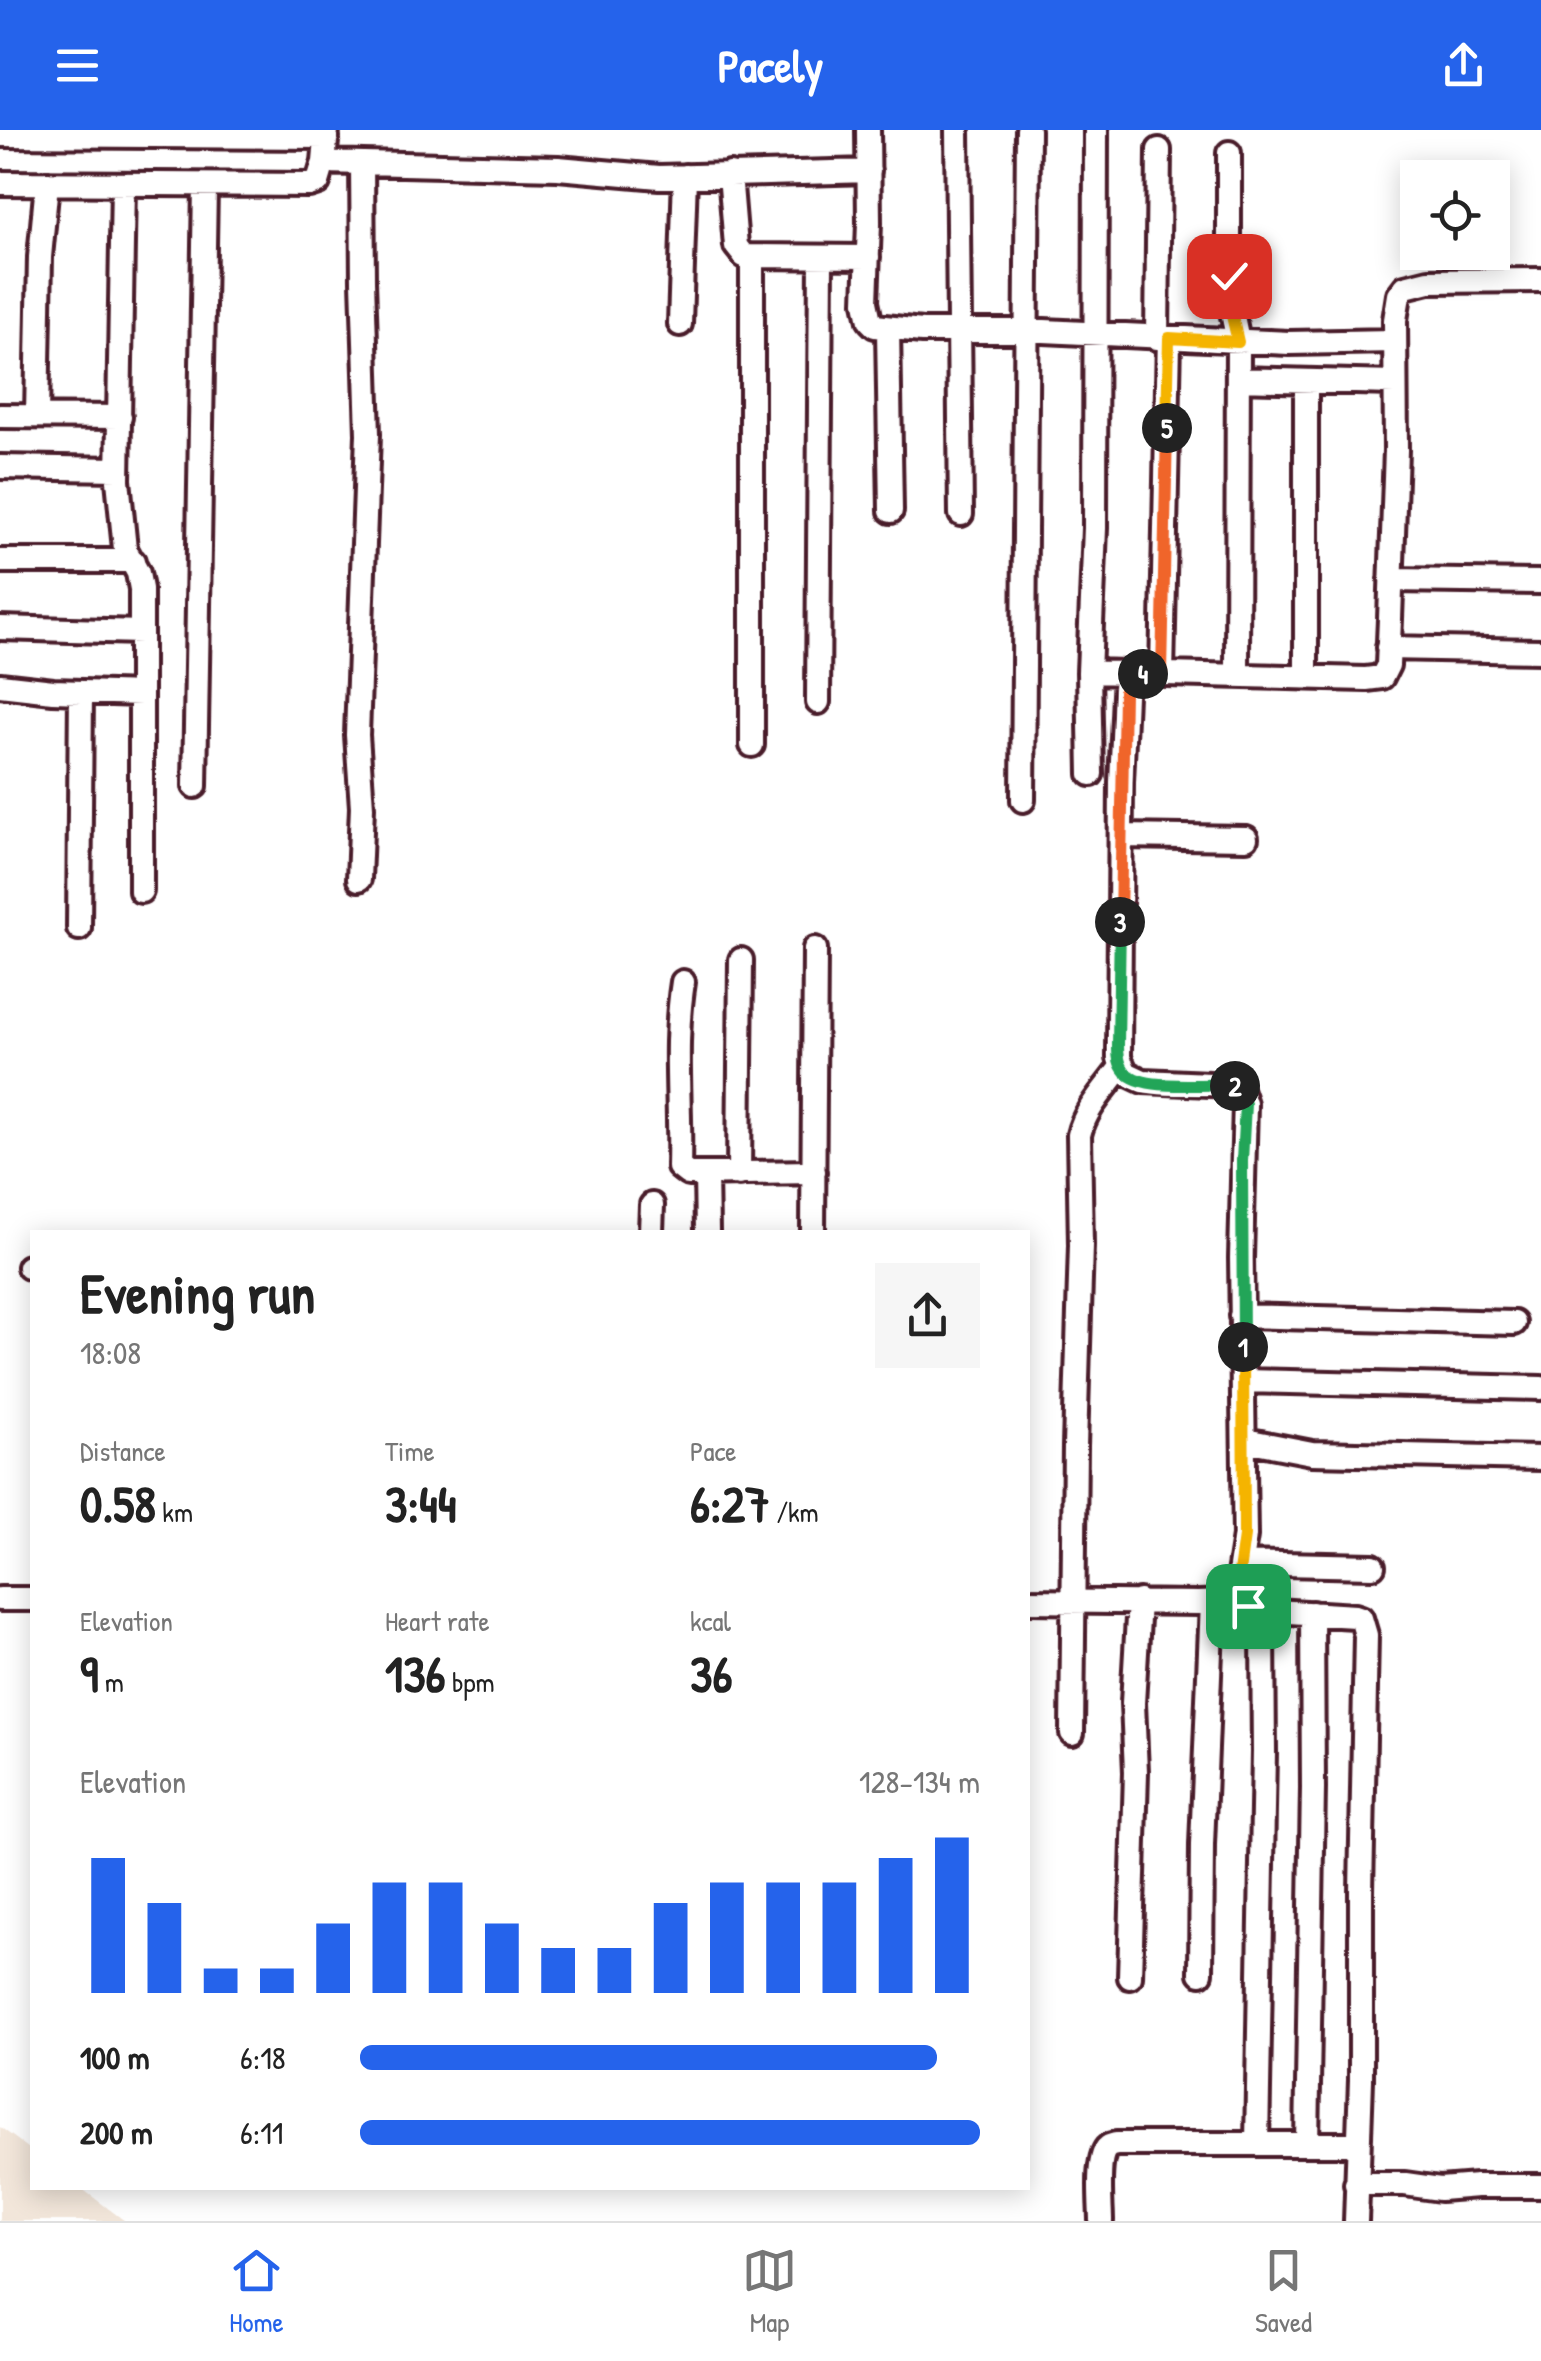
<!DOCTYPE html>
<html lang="en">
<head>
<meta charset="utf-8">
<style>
	:root { --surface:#fff; --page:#f6f6f6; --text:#222; --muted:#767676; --line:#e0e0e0; --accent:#2563eb }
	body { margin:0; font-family:"Patrick Hand",sans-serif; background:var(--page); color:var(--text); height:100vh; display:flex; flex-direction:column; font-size:38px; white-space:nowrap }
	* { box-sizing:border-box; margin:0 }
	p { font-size:32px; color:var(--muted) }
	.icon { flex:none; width:55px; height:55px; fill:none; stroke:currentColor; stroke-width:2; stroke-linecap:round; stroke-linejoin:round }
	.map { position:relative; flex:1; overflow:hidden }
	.sheet { position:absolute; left:30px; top:1100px; width:1000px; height:960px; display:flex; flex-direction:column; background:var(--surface); border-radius:0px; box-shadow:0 5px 25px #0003 }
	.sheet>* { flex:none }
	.controls { position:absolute; left:1400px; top:30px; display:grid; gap:20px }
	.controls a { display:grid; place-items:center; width:110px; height:110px; border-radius:0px; background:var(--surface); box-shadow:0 5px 25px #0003; font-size:50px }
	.pin { position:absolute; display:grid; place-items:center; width:85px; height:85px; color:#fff; margin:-42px; border-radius:20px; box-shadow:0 5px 15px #0006 }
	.km { position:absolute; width:50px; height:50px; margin:-25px; border-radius:50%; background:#222; color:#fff; font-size:28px; line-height:50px; text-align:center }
	.round { display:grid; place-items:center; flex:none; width:105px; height:105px; border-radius:0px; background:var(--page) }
	.headline { display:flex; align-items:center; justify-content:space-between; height:170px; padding:0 50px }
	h1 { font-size:55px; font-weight:700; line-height:75px }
	.figures { display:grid; grid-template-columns:repeat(3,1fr); gap:15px; height:170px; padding:10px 50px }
	.figures div { display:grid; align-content:center }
	.figures b { font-size:50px; font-weight:700 }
	.figures small { font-size:28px; font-weight:400 }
	.figures p { font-size:28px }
	.chart { height:280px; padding:20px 50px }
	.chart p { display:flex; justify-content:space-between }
	.chart svg { width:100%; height:180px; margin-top:10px; stroke:var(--accent); stroke-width:6 }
	ul { padding:0 50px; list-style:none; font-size:32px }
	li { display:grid; grid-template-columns:160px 120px 1fr; align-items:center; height:75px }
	li i { height:25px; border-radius:12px; background:var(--accent) }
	header { display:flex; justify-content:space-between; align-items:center; height:130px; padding:0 50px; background:var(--accent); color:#fff; font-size:45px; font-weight:700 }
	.dock { display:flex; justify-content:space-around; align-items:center; height:140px; border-top:2px solid var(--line); background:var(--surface); font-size:28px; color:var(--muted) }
	.dock a { display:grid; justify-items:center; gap:5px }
	.dock .current { color:var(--accent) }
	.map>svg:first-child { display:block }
	.built { fill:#f2e6da }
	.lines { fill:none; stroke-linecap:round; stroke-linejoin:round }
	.minor-casing { stroke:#4a1f2b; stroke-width:30 }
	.minor { stroke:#fff; stroke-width:22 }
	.split-1-casing { stroke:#fff; stroke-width:20 }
	.split-2-casing { stroke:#fff; stroke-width:20 }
	.split-3-casing { stroke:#fff; stroke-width:20 }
	.split-4-casing { stroke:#fff; stroke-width:20 }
	.split-5-casing { stroke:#fff; stroke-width:20 }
	.split-6-casing { stroke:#fff; stroke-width:20 }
	.split-1 { stroke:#f5b400; stroke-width:12 }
	.split-2 { stroke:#22a559; stroke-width:12 }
	.split-3 { stroke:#22a559; stroke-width:12 }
	.split-4 { stroke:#f0652b; stroke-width:12 }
	.split-5 { stroke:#f0652b; stroke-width:12 }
	.split-6 { stroke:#f5b400; stroke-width:12 }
</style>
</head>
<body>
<header><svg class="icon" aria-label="menu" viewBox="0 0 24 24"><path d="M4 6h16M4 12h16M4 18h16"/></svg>Pacely<svg class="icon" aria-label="share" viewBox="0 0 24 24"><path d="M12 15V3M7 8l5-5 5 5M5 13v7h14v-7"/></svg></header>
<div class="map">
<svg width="1541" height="2091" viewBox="0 0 1541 2091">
	<rect width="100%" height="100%" fill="#fff"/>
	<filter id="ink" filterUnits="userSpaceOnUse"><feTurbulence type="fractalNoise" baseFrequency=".01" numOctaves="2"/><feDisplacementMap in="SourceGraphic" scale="20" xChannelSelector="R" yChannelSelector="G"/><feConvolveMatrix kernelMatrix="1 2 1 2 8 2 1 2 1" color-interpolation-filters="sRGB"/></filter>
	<g filter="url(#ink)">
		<path class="built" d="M0 1997 32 2021V2058H81L125 2091H0Z"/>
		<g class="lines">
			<g class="minor-casing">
				<path id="minor" d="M868 0 869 93 866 172 870 191 875 196 922 201H1044L1289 213 1394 211
					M957 0 961 384
					M0 5 327 7
					M1229 23V166L1238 211 1237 545
					M324 32 558 38 659 47 869 41
					M730 44 736 116 744 126 868 127
					M0 53 309 55 318 52 324 32 327 0
					M123 54 118 350 125 419 138 443 141 459V761
					M680 194 685 46
					M888 199 891 381
					M1157 208 1159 20
					M1238 249 1394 253
					M1306 251V547
					M0 286 120 287
					M37 286 40 127 47 53
					M0 337 118 339
					M0 431H133
					M1391 450 1541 452
					M0 498 141 502
					M1388 518 1541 521
					M1089 542 1366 549 1382 547 1388 535 1390 489 1396 320 1395 190 1399 165 1405 157 1429 151 1541 150
					M1126 544 1121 652 1119 928 1126 943 1143 951 1232 955 1240 959 1245 974 1241 1128 1245 1406 1236 1463 1241 1472 1257 1480 1355 1486 1361 1488 1366 1505 1361 1762V1950L1356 2091
					M1162 544 1169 208
					M0 555 53 561 141 564
					M818 572 821 128
					M752 615V127
					M1091 644 1089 542 1095 398 1096 0
					M195 656 205 56
					M1023 670 1028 0
					M1121 706 1246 708
					M359 749 362 677 357 605 368 304 363 151 362 33
					M79 798 81 562
					M683 852C673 916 681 973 679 1037L688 1044 814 1042
					M706 1044 707 1102
					M739 1044 741 830
					M651 1102 652 1075
					M813 1102 815 819
					M29 1137 32 1138
					M1241 1186 1514 1193
					M1244 1251 1541 1258
					M1245 1310 1312 1323 1541 1328
					M1242 1433 1373 1436
					M0 1469H32
					M1028 1471 1198 1473 1224 1472
					M1072 1603 1075 1316 1081 1115 1079 1005C1085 979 1105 959 1121 937
					M1201 1843 1202 1715 1212 1473
					M1130 1847 1136 1642 1133 1573 1139 1471
					M1257 2014 1264 1622 1263 1500 1257 1480
					M1307 2014 1313 1658 1312 1483
					M1356 2054H1405L1440 2059 1477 2056H1541
					M1101 2091C1101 2076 1096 2026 1108 2017 1110 2015 1113 2015 1116 2014H1358"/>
			</g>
			<use href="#minor" class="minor"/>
		</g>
	</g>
	<g class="lines" filter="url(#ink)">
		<g class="split-1-casing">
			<path id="split-1" d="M1243 1217 1244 1406 1236 1464 1238 1470 1248 1476"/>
		</g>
		<g class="split-2-casing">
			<path id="split-2" d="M1235 956 1240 959 1245 974 1242 1031 1243 1217"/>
		</g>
		<g class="split-3-casing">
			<path id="split-3" d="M1120 792 1118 915C1118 923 1118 932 1123 939 1139 964 1208 951 1235 956"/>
		</g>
		<g class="split-4-casing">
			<path id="split-4" d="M1120 792 1124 562 1126 544H1143"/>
		</g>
		<g class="split-5-casing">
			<path id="split-5" d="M1143 544H1162L1167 298"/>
		</g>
		<g class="split-6-casing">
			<path id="split-6" d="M1167 298 1169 208 1238 212 1230 177 1229 146"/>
		</g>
		<use href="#split-1" class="split-1"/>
		<use href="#split-2" class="split-2"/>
		<use href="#split-3" class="split-3"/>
		<use href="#split-4" class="split-4"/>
		<use href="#split-5" class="split-5"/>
		<use href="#split-6" class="split-6"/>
	</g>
</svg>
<div class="controls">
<a><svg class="icon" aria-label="locate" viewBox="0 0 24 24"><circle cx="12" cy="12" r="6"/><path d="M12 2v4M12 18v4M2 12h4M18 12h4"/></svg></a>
</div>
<div class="pin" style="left:1248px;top:1476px;background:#1e9e55"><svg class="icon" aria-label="arrive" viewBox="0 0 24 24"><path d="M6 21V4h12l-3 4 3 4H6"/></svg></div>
<div class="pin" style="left:1229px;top:146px;background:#d93025"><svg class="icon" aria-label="check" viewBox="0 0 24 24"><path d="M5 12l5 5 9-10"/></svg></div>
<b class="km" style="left:1243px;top:1217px">1</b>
<b class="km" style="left:1235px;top:956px">2</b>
<b class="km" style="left:1120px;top:792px">3</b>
<b class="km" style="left:1143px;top:544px">4</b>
<b class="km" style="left:1167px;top:298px">5</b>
<section class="sheet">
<div class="headline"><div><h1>Evening run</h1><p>18:08</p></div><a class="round"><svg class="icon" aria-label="share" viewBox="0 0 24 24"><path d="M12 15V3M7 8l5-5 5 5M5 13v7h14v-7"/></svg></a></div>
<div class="figures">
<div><p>Distance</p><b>0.58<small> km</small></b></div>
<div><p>Time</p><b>3:44</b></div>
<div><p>Pace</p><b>6:27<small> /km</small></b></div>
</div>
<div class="figures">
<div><p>Elevation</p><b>9<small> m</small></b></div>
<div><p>Heart rate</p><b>136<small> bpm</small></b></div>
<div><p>kcal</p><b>36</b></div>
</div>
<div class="chart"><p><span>Elevation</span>128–134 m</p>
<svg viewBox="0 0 160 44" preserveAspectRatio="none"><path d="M5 44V11M15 44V22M25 44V38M35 44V38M45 44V27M55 44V17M65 44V17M75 44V27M85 44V33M95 44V33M105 44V22M115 44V17M125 44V17M135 44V17M145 44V11M155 44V6"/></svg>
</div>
<ul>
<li><b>100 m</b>6:18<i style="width:93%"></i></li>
<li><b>200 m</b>6:11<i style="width:100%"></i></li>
</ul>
</section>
</div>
<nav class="dock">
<a class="current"><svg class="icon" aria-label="home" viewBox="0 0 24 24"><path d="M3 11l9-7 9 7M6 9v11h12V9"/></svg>Home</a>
<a><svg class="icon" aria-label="map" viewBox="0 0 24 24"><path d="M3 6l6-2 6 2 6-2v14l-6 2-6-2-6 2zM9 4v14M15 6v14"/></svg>Map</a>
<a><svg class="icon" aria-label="saved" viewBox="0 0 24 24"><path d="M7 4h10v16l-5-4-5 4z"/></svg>Saved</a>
</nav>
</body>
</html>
